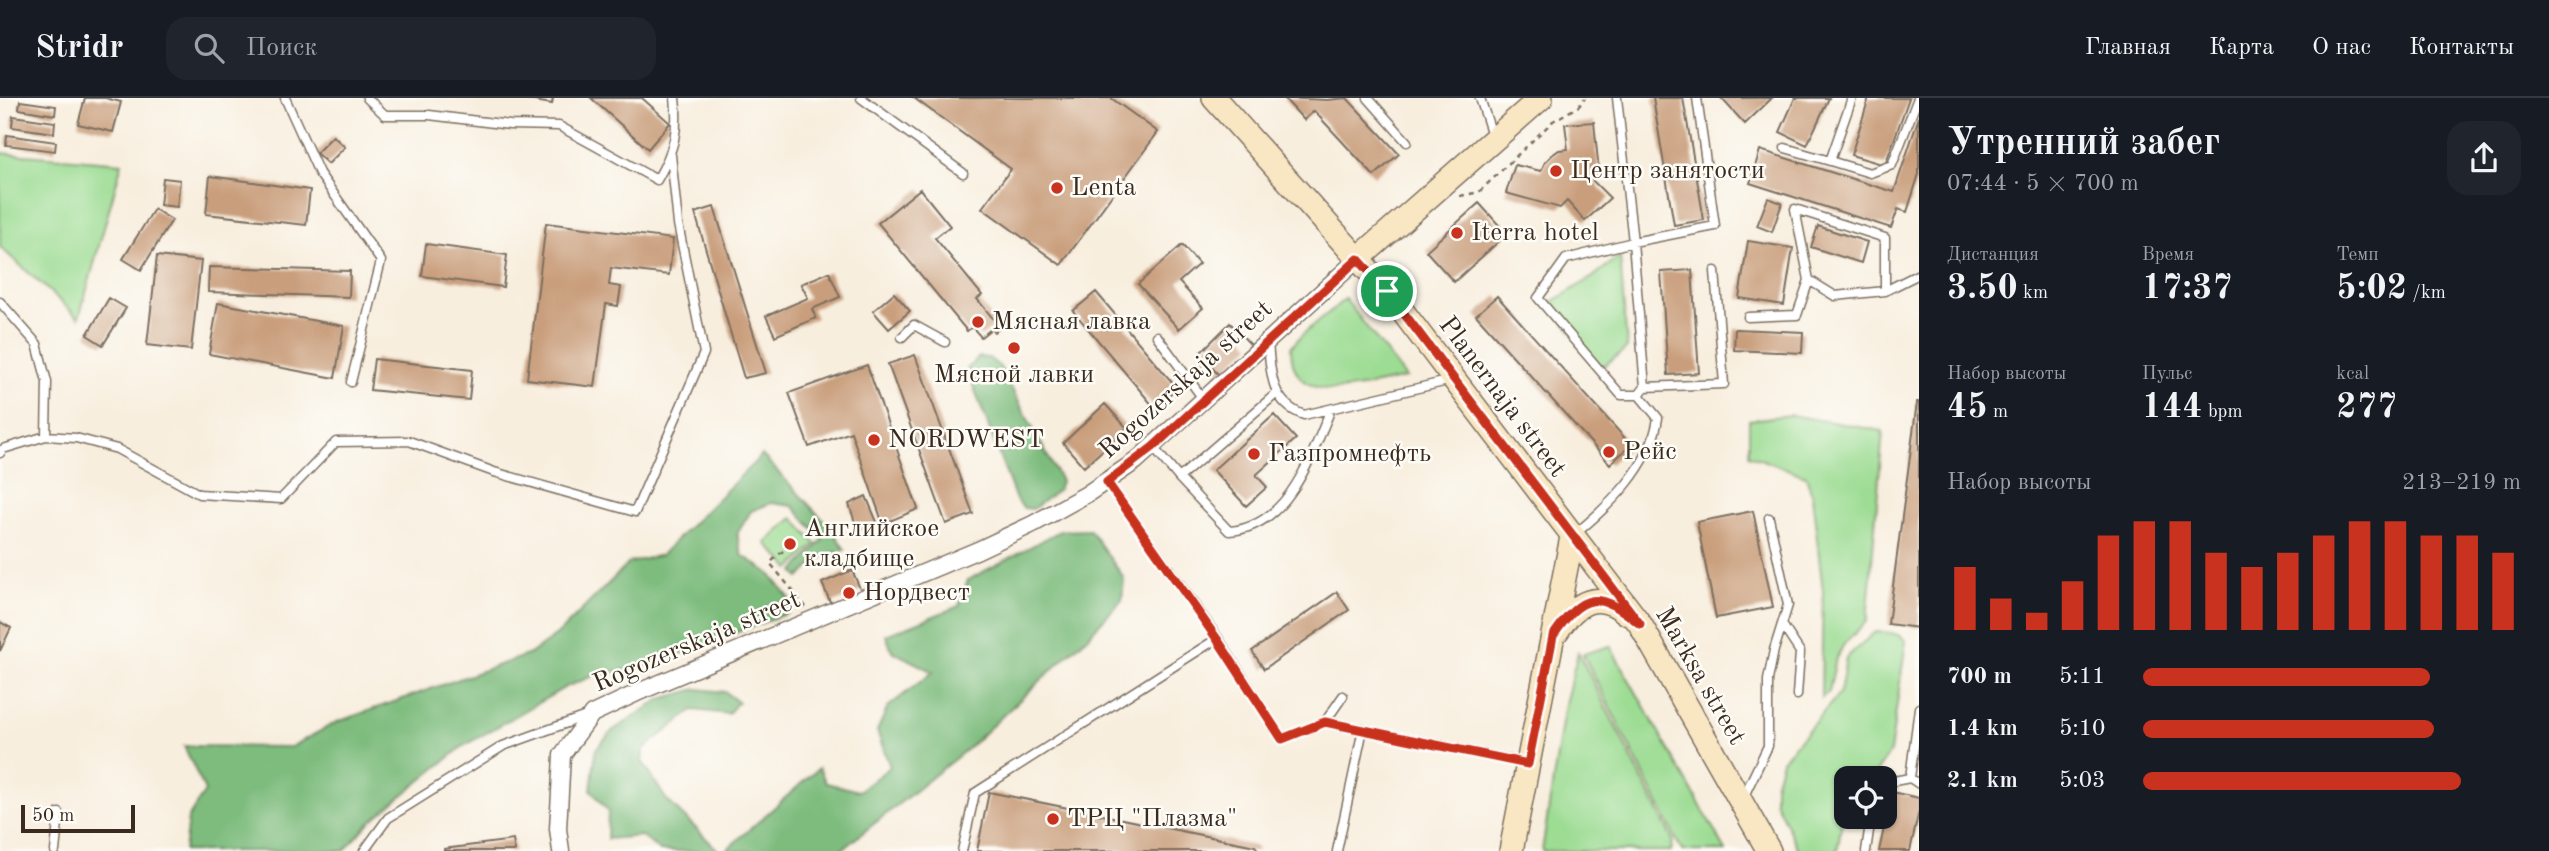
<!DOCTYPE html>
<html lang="ru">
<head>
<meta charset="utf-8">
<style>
	:root { --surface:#171b24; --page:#20242c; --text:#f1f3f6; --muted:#9ea1a6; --line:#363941; --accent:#c8321e }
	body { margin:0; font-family:"Old Standard TT",serif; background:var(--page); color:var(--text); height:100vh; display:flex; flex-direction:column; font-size:26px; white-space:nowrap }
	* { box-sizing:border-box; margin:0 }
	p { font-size:23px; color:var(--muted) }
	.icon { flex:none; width:38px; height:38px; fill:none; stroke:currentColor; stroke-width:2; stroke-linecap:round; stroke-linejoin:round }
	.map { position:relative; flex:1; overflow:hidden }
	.sheet { display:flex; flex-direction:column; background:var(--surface); width:630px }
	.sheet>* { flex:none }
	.tools { position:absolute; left:1834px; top:668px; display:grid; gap:14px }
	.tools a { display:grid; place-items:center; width:63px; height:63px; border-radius:14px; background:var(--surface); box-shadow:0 2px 5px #0004; font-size:35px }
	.scale { position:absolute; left:21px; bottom:18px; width:114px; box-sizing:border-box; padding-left:7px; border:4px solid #3b2a1e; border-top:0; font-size:19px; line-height:24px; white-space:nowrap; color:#3b2a1e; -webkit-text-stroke:5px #fdfcf7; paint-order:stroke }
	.pin { position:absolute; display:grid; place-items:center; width:60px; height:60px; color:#fff; margin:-30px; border:4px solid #fff; border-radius:50%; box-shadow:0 2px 7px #0007 }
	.round { display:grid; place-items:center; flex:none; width:74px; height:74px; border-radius:21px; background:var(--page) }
	.overview { display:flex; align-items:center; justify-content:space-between; height:119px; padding:0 28px }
	h1 { font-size:38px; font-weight:700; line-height:52px }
	.metrics { display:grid; grid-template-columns:repeat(3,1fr); gap:10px; height:119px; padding:7px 28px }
	.metrics div { display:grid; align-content:center }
	.metrics b { font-size:35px; font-weight:700 }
	.metrics small { font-size:19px; font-weight:400 }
	.metrics p { font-size:19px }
	.chart { height:196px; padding:14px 28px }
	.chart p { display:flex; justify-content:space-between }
	.chart svg { width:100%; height:126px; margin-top:7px; stroke:var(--accent); stroke-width:6 }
	ul { padding:0 28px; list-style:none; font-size:23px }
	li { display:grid; grid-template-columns:112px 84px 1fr; align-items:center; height:52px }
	li i { height:18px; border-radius:9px; background:var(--accent) }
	header { display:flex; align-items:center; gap:42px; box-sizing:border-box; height:98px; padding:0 35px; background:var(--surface); border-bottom:2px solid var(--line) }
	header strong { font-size:33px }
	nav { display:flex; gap:38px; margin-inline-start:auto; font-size:24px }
	.search { width:490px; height:63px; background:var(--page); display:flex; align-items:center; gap:18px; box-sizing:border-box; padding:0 24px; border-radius:21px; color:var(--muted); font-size:26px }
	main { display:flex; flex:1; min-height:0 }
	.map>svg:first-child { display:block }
	.green { fill:#9cdc93; stroke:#6c8358; stroke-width:2 }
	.forest { fill:#7dbc7d; stroke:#5c734e; stroke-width:2 }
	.building { fill:#c99e7b }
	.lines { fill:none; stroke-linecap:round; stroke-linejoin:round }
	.lane-casing { stroke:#7d6f61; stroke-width:11 }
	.street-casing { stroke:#7d6f61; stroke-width:19 }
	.secondary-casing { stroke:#7d6f61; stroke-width:26 }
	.path { stroke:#7d6f61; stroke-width:2.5; stroke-dasharray:5 5; stroke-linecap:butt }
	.lane { stroke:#fff; stroke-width:8 }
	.street { stroke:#fff; stroke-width:16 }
	.secondary { stroke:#f9e7c3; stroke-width:23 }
	.route-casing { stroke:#fff; stroke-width:14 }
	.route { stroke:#c8321e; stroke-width:9 }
	.poi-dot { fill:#c8321e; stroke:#fdfcf7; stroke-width:2.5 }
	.labels { text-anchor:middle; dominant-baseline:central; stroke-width:5; stroke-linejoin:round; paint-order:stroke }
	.poi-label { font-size:26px; fill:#3b2a1e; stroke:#fdfcf7; text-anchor:start }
	.street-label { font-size:26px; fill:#3b2a1e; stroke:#fdfcf7 }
</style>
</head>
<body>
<header>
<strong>Stridr</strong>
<div class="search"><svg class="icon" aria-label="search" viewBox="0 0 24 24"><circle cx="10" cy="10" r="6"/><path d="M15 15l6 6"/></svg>Поиск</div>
<nav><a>Главная</a><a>Карта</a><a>О нас</a><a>Контакты</a></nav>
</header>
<main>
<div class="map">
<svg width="1919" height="753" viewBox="0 0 1919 753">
	<rect width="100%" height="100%" fill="#fdfcf7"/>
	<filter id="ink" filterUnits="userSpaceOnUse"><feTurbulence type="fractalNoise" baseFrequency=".0143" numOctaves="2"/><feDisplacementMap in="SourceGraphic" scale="14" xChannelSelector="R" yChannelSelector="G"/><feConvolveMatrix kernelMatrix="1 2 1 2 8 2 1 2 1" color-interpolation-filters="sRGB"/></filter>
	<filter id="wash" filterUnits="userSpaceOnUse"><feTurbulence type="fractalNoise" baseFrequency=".00686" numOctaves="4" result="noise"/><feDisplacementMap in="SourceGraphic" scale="28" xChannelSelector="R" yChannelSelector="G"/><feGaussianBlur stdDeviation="1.57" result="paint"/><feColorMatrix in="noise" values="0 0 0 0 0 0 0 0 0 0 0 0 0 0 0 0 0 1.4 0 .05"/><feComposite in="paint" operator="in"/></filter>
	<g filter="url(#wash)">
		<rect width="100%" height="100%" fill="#f8eede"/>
		<path class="green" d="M0 55 122 65 79 220 0 149Z
			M1620 158 1627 250 1601 270 1549 206 1593 179Z
			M1345 201 1406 280C1366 287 1291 314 1291 249L1303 236Z
			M1791 317 1883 333 1867 523 1844 546 1836 560 1829 594 1821 600 1823 493 1812 397 1806 378 1749 357V322Z
			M793 420 816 446 790 471 766 445Z
			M1875 534C1885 534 1899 534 1906 543L1890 654 1871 681H1846V700L1837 753H1799L1775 703V688L1782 662 1840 595 1846 560Z
			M1610 548 1726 753H1682L1583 556Z
			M1578 554 1673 742 1671 753H1542L1565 606Z"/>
		<path class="forest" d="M979 259 989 260 1000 269 1061 383 1058 392 1033 411 1024 410 1016 402 967 271Z
			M762 357 832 431 845 452 823 458 799 480 794 473 823 442 793 408 771 405 751 413 737 436 742 457 769 475 792 503 788 515 647 568 595 577 566 589 462 649 371 723 344 753H184L188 720 205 693 184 648 291 649 337 624 530 556 558 536 629 465 661 457Z
			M1090 432 1124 480 1122 502 1085 541 967 651 840 753H725L819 670 826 685 859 693 890 669 877 633 888 609 933 574 892 553 886 537 959 508 968 482 1060 433Z
			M697 591 725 594 738 604 728 616 693 612 644 651 642 663 666 701 719 753H660L642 738 607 741 608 713 591 692 596 651 612 633 661 601Z"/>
		<g id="blocks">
			<path class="building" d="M85 0H105L121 4 113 34 78 26Z
				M518 0H553L552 6Z
				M591 0H642L670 25 648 51Z
				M914 0H1111L1158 34 1061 167 982 110 1011 71Z
				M1284 0 1327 2 1347 0 1399 56 1374 78 1314 13 1304 22Z
				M1653 0H1683L1704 122 1674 127Z
				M1721 0H1772L1745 26Z
				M1795 0H1829L1807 47 1780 34Z
				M1869 0H1909L1885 67 1851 57Z
				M20 3 56 8 55 17 19 11Z
				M13 18 55 24 54 35 12 29Z
				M1919 19V76L1907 114 1898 111 1891 130 1750 85 1760 52 1894 94Z
				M1594 24 1599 74 1591 81 1610 100 1585 123 1567 103 1560 110 1506 95 1515 67 1541 73 1545 64 1552 57 1559 52 1568 51 1565 26Z
				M7 37 56 44 55 53 6 47Z
				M333 38 345 49 328 66 316 55Z
				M210 78 310 92 306 127 206 116Z
				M163 80 180 82 177 109 160 107Z
				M920 91 950 128 935 140 982 197 977 201 1000 229 994 234 991 231 981 239 972 229 967 233 878 125Z
				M1768 100 1782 105 1772 134 1757 128Z
				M1479 105 1507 136 1454 184 1426 153Z
				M714 109 766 275 744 280 695 115Z
				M154 111 172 122 141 172 123 161Z
				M546 125 673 141 669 177 611 170 609 187 621 189 618 208 606 206 595 289 527 281Z
				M1818 128 1867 144 1861 165 1811 149Z
				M1748 143 1793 150 1784 207 1739 200Z
				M426 146 507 157 503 189 422 178Z
				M1182 147 1199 166 1179 184 1203 210 1179 231 1138 186Z
				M157 158 201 163 191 252 147 247Z
				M209 169 350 173 349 199 208 194Z
				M1692 172 1699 275 1668 277 1661 174Z
				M829 174 840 199 812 211 816 220 775 238 766 218 808 200 801 186Z
				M1096 194 1177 290 1154 309 1073 213Z
				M894 195 910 213 889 231 873 213Z
				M1497 198 1631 347 1610 366 1476 217Z
				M109 200 126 210 103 247 87 237Z
				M218 205 344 228 335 280 209 256Z
				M1230 225 1251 247 1219 277 1199 256Z
				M1735 231 1803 234 1802 255 1734 252Z
				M915 257 973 416 946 426 888 266Z
				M374 261 472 272 469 302 370 292Z
				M867 267 918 411 883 426 851 334 809 349 789 295Z
				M1917 304H1919V530L1888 526Z
				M1105 306 1127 330 1084 369 1063 345Z
				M1274 317 1296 341 1256 377 1267 389 1246 408 1213 372Z
				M866 398 877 424 858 433 849 406Z
				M1753 413 1773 509 1716 520 1697 424Z
				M852 472 861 493 831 506 822 485Z
				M1337 494 1349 512 1264 571 1252 553Z
				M0 524 11 530 0 553Z
				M989 694 1255 748 1259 753H977Z
				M1892 694 1919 700V713L1910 753H1879Z
				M513 742 515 753H444V751Z"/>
		</g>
	</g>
	<g filter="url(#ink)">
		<use href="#blocks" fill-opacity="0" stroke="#7d6f61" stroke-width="2"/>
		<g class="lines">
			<g class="lane-casing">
				<path id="lane" d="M285 0 319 75 381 163 351 284
					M367 0 385 17H429L510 27 559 28 657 82C674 52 679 34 675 0
					M861 0 963 75
					M1368 0 1407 44
					M1480 0 1492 37
					M1617 0 1633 144 1645 289 1639 297H1621L1538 200 1566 161 1633 144 1715 128 1697 0
					M1785 50 1830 63 1852 0
					M1830 63 1870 75 1892 67 1918 0
					M1885 193V140L1795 111 1809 182 1835 198 1885 193 1919 176
					M0 204 37 246 47 284 46 338
					M1748 219 1797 217 1809 182
					M1157 238 1204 302
					M902 239 914 227 945 244
					M1268 243C1270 273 1271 306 1304 317L1452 282
					M1645 289 1724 286 1715 173
					M1277 295 1179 380 1229 433C1289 429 1311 358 1331 311
					M1153 349 1179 380
					M0 355 3 351 46 338 76 340 117 351 199 396 281 401 336 344 409 343 494 374 635 414 704 255 678 126 671 57
					M1107 384 1218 540 1282 641 1325 624 1525 665
					M1574 437C1610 407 1651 369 1658 320L1639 297
					M1783 528 1800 554 1797 597
					M1325 624 1343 598
					M1910 680 1919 686
					M1885 688 1894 683 1910 680 1919 610
					M1743 700 1768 648V582L1774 552 1788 507 1769 420
					M55 753 59 715
					M364 753 388 720 503 648 589 617
					M962 753 975 695 1218 540
					M1337 753 1363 631
					M1866 753 1871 719"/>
			</g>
			<g class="street-casing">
				<path id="street" d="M561 753 558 731 562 657 592 616 641 593 978 452 1033 426 1087 396 1136 363 1358 161"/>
			</g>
			<g class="secondary-casing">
				<path id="secondary" d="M1214 0 1387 193 1640 526 1769 753
					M1358 161 1541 0
					M1557 533C1577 503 1598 491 1628 516
					M1511 753 1572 439"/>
			</g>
			<path class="path" d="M1460 98 1479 94 1553 23 1579 8 1585 0
				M783 453 770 465 806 509"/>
			<use href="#lane" class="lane"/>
			<use href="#street" class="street"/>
			<use href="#secondary" class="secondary"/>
		</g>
	</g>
	<g class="lines" filter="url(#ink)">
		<g class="route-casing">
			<path id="route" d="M1358 161 1387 193 1640 526C1599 492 1583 494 1553 538L1528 666 1325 624 1282 641 1217 541 1107 384 1153 349Z"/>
		</g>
		<use href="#route" class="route"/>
	</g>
	<g class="poi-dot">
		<circle cx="1556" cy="73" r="7"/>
		<circle cx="1057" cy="90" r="7"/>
		<circle cx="1457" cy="135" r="7"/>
		<circle cx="978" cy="224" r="7"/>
		<circle cx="1014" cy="250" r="7"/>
		<circle cx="874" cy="342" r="7"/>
		<circle cx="1609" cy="354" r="7"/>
		<circle cx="1254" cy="356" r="7"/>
		<circle cx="790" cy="446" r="7"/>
		<circle cx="849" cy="495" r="7"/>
		<circle cx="1053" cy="721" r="7"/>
	</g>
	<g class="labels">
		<g class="poi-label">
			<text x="1570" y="73">Центр занятости</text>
			<text x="1071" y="90">Lenta</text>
			<text x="1471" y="135">Iterra hotel</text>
			<text x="992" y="224">Мясная лавка</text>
			<text x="1014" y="277" text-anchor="middle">Мясной лавки</text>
			<text x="888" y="342">NORDWEST</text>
			<text x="1623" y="354">Рейс</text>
			<text x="1268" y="356">Газпромнефть</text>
			<text x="804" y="431">Английское<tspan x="804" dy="30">кладбище</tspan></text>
			<text x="863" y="495">Нордвест</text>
			<text x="1067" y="721">ТРЦ "Плазма"</text>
		</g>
		<g class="street-label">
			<text transform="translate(1186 282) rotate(-42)">Rogozerskaja street</text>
			<text transform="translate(1502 299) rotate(53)">Planernaja street</text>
			<text transform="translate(697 544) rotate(-23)">Rogozerskaja street</text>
			<text transform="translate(1700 578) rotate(60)">Marksa street</text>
		</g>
	</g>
</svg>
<div class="tools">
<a><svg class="icon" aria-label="locate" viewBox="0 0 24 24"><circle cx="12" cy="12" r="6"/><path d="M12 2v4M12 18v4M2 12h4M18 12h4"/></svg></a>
</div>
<div class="scale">50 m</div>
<div class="pin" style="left:1387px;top:193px;background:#1e9e55"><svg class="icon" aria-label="arrive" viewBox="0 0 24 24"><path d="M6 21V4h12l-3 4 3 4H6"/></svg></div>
</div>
<section class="sheet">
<div class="overview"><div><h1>Утренний забег</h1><p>07:44 · 5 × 700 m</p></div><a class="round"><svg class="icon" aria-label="share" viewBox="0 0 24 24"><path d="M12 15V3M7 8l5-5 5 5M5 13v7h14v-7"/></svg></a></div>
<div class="metrics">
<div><p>Дистанция</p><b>3.50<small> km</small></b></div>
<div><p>Время</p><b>17:37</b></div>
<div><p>Темп</p><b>5:02<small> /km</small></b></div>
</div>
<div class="metrics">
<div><p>Набор высоты</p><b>45<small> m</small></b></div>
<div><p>Пульс</p><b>144<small> bpm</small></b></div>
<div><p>kcal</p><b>277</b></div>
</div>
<div class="chart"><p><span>Набор высоты</span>213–219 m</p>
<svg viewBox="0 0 160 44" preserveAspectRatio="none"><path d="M5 44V22M15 44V33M25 44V38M35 44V27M45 44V11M55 44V6M65 44V6M75 44V17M85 44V22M95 44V17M105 44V11M115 44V6M125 44V6M135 44V11M145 44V11M155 44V17"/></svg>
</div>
<ul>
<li><b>700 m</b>5:11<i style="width:76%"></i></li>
<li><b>1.4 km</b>5:10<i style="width:77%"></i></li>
<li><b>2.1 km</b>5:03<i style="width:84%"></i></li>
</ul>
</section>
</main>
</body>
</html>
